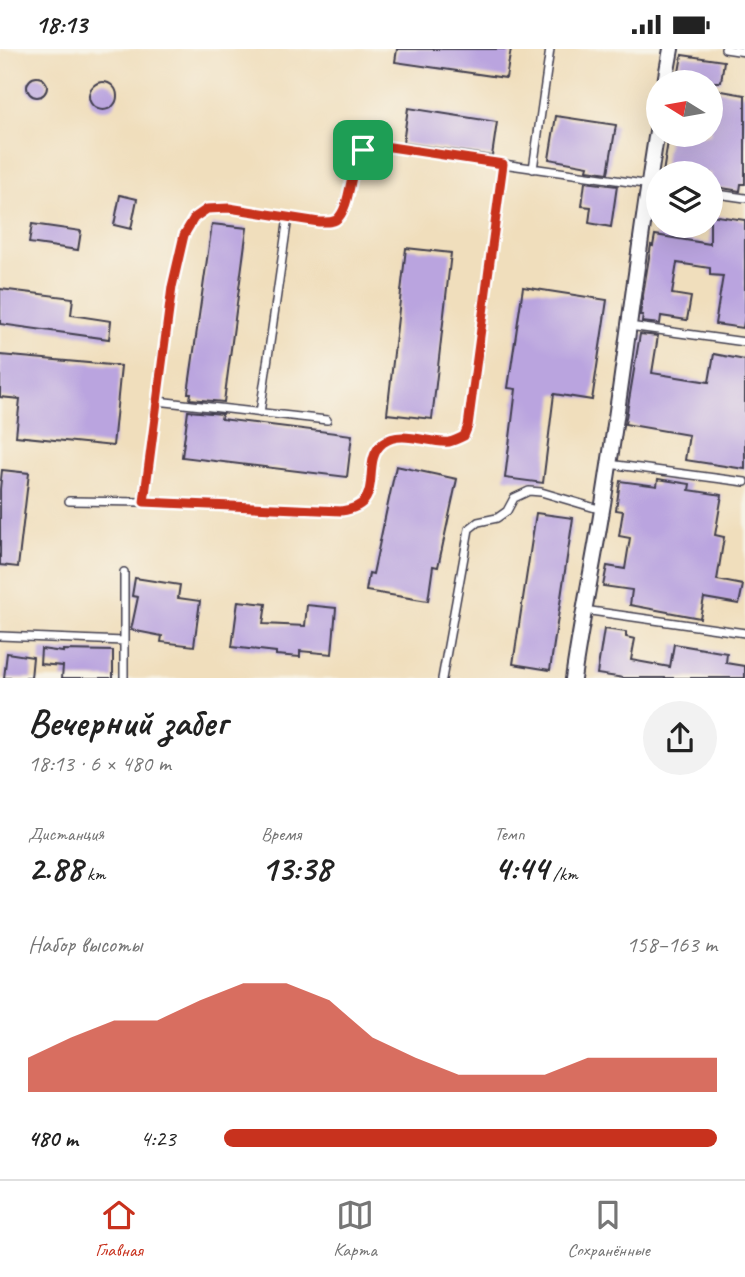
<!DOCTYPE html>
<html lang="ru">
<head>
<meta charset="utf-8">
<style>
	:root { --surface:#fff; --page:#f2f2f2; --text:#222; --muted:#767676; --line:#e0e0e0; --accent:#c8321e }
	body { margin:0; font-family:Caveat,sans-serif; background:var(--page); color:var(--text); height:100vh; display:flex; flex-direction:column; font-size:26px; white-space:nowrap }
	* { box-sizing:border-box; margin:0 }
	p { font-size:23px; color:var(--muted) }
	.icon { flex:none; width:38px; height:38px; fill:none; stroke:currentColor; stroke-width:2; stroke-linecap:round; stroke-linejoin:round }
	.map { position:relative; height:629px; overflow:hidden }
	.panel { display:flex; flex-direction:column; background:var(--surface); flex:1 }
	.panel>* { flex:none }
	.needle { width:46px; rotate:281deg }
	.fabs { position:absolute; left:646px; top:21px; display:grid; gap:14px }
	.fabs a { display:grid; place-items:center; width:77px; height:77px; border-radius:50%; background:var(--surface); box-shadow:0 7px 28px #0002; font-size:35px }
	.pin { position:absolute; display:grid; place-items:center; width:60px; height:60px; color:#fff; margin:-30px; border-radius:14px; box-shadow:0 4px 10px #0006 }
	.round { display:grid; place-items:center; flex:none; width:74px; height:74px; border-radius:37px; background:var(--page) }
	.overview { display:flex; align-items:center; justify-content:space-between; height:119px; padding:0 28px }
	h1 { font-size:38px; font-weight:700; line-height:52px }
	.metrics { display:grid; grid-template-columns:repeat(3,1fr); gap:10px; height:119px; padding:7px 28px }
	.metrics div { display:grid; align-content:center }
	.metrics b { font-size:35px; font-weight:700 }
	.metrics small { font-size:19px; font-weight:400 }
	.metrics p { font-size:19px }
	.chart { height:196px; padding:14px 28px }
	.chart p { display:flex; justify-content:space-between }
	.chart svg { width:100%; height:126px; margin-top:7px; fill:var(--accent); opacity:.7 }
	ul { padding:0 28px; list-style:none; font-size:23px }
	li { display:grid; grid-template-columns:112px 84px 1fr; align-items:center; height:52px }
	li i { height:18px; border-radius:9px; background:var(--accent) }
	.status { display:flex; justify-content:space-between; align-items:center; height:49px; padding:0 35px; background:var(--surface); direction:ltr }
	.status svg { height:19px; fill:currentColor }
	.tab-bar { display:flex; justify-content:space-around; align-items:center; height:98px; border-top:2px solid var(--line); background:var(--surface); font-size:19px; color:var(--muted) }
	.tab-bar a { display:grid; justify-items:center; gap:4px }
	.tab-bar .current { color:var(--accent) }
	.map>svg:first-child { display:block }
	.building { fill:#baa4df }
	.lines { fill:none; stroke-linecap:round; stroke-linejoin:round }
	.lane-casing { stroke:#413e4e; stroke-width:10 }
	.street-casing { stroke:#413e4e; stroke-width:18 }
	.lane { stroke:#fff; stroke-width:7 }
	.street { stroke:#fff; stroke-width:14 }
	.route-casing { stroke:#fff; stroke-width:14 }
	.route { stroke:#c8321e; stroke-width:9 }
</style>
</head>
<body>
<div class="status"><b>18:13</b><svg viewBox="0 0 49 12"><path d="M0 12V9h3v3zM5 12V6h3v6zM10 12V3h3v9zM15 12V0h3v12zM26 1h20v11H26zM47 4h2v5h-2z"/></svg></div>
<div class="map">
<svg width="745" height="630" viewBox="0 0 745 630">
	<rect width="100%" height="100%" fill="#f7f3e8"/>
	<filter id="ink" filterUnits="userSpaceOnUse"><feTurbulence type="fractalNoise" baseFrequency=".0143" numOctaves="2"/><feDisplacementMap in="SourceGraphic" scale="14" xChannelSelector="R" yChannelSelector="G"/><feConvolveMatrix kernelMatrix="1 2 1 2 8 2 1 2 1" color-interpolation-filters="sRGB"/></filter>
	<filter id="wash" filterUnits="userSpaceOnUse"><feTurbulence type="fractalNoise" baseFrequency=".00686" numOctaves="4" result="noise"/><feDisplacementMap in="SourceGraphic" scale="28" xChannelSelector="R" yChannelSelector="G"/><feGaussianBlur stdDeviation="1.57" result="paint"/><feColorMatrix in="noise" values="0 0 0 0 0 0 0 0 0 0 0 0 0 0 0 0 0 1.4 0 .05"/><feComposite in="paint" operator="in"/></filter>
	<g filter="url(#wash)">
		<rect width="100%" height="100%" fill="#f0debc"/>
		<g id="blocks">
			<path class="building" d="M397 0H511L506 29 395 13Z
				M682 6 724 12 721 33H699L678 29Z
				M27 38a10 10 0 1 1 20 0a10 10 0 1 1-20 0Z
				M89 47a14 14 0 1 1 28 0a14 14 0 1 1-28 0Z
				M716 41 745 46V135H741L740 142 710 137V124H663L669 86H710V75Z
				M408 59 497 73 492 107 403 94Z
				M556 67 616 76 608 124 587 121 588 117 549 110Z
				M585 133 617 137 611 178 589 174 591 158 582 157Z
				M120 146 137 150 131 180 114 176Z
				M710 166 745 171V266L743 279 715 275 723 227 710 226V219L677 214 672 245 691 248 687 271 661 267 660 275 642 273 643 266H640L645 233 651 196 653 197 655 186 710 195Z
				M32 175 81 182 78 201 29 194Z
				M212 175 247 179 224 353 190 350 191 344H188Z
				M406 199 451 204 432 370 387 365Z
				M523 238 607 251 592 351 554 345 543 434 505 429 516 340 508 339Z
				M0 240 73 249 71 266 111 272 109 290 0 275Z
				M640 285 658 287 652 324 709 333 714 305 745 311V420L685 411 689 386 625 375Z
				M0 306 121 317 113 397 16 387 20 350 0 348Z
				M188 362 222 365 221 370 352 386 347 428 182 408Z
				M396 417 457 430 438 518 433 517 428 552 366 542 369 524 373 525Z
				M2 421 29 424 18 518 0 516V440Z
				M658 430 690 435 689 441 722 446 715 486 724 488 717 531 743 536 739 555 704 549 700 569 630 556 632 541 603 537 607 517 625 520 630 489 619 487 623 462 616 461 620 432 657 437Z
				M536 464 573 469 550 621 513 615Z
				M135 529 180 536 178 549 200 552 194 597 161 593 162 587 131 581 138 548 132 547Z
				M238 552 266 555 263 575 305 577 307 556 336 559 332 605 300 602V608L276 606V603L232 598Z
				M604 580 626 583V588L635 590 631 611 670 618 674 595 727 604 726 614 745 617V629H624L597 625Z
				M41 600 63 603V601L113 602V629H62L63 617 40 615Z
				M7 604 33 608 31 629H4Z"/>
		</g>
	</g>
	<g filter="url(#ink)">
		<use href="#blocks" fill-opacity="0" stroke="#413e4e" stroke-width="2"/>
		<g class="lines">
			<g class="lane-casing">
				<path id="lane" d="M725 0 745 3
					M503 115 468 378 464 387C460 389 454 392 449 393 430 395 397 380 381 396 359 417 387 457 341 462L144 453 172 238 184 186 194 169 207 160 229 159 319 173H330L337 170 343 161 358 108 363 101 372 97H384L503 115 658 137
					M533 120 550 0
					M710 144 745 149
					M629 277 745 293
					M157 352 327 371
					M260 364 288 168
					M609 415 745 433
					M69 452 144 453
					M124 523V630
					M584 561 745 584
					M0 587 124 592
					M442 630 469 480 478 473 497 469 507 462 514 449 529 442 541 443 602 461"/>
			</g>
			<g class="street-casing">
				<path id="street" d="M665 33 671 0
					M573 630C581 573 593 517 602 461 623 333 637 204 658 76"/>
			</g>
			<use href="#lane" class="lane"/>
			<use href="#street" class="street"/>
		</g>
	</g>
	<g class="lines" filter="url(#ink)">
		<g class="route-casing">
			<path id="route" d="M372 97H384L503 115 468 377 464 387C460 389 454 392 449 393 429 395 401 380 383 394 358 414 389 456 341 462L144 453 172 238 184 186 194 169 207 160 229 159 319 173C325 173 330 174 336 171 352 159 349 115 362 102 364 100 369 98 372 97Z"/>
		</g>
		<use href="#route" class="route"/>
	</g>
</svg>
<div class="fabs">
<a><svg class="needle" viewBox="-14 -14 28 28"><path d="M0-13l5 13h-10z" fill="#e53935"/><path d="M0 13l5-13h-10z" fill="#767676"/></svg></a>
<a><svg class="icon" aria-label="layers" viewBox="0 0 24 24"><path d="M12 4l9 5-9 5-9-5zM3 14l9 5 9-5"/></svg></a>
</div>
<div class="pin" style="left:363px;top:101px;background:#1e9e55"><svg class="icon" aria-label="arrive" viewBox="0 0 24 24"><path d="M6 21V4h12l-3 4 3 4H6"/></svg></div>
</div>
<section class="panel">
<div class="overview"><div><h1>Вечерний забег</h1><p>18:13 · 6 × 480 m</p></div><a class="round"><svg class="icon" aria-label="share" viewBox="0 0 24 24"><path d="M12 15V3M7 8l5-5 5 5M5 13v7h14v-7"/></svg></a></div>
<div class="metrics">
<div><p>Дистанция</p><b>2.88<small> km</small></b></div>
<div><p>Время</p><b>13:38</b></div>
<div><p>Темп</p><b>4:44<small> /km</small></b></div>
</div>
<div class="chart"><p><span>Набор высоты</span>158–163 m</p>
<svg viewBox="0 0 160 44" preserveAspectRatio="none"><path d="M0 44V32L10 25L20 19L30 19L40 12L50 6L60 6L70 12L80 25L90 32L100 38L110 38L120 38L130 32L140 32L150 32L160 32V44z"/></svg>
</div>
<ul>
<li><b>480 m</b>4:23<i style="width:100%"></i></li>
</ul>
</section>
<nav class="tab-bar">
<a class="current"><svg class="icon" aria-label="home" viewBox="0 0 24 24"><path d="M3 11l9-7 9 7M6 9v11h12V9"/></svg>Главная</a>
<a><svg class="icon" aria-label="map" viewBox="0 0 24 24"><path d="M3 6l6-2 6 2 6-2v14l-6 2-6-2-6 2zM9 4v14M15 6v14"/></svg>Карта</a>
<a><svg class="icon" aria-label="saved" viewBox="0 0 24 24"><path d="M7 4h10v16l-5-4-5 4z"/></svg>Сохранённые</a>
</nav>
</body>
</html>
